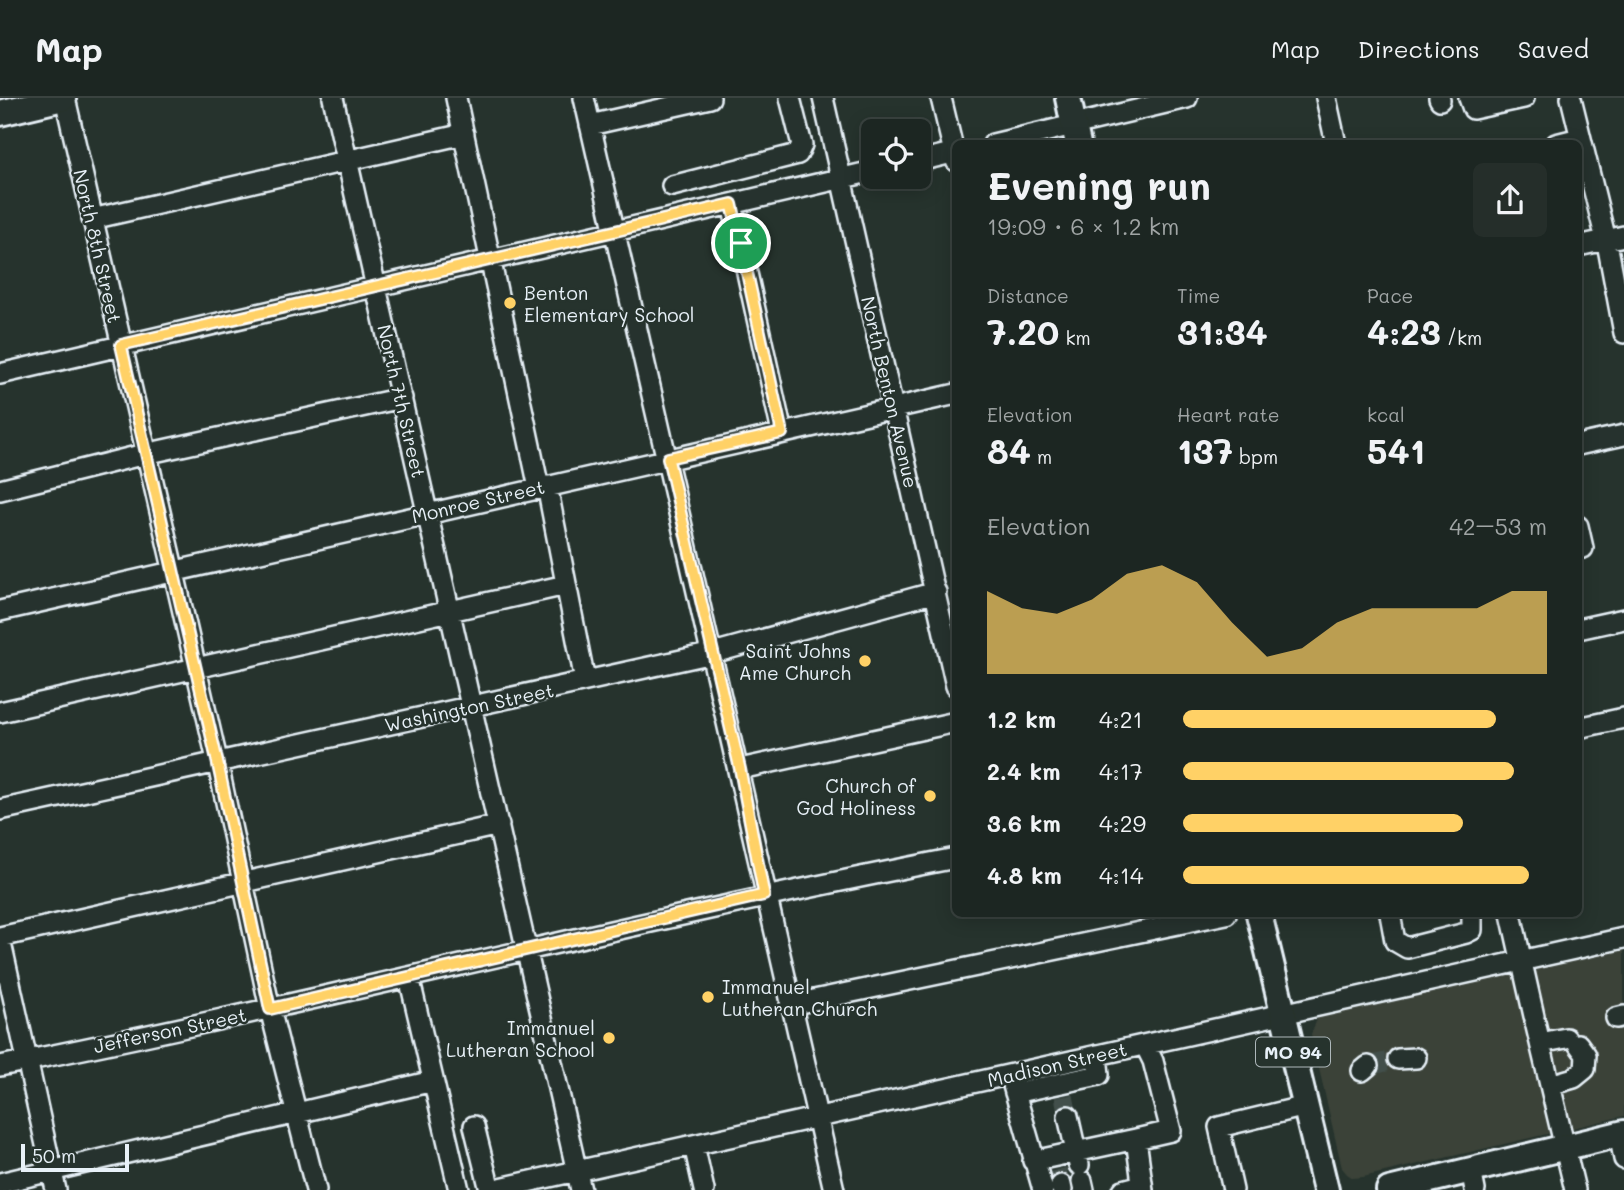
<!DOCTYPE html>
<html lang="en">
<head>
<meta charset="utf-8">
<style>
	:root { --surface:#1c2622; --page:#252e2a; --text:#f1f3f6; --muted:#a0a5a5; --line:#3a4340; --accent:#ffd166 }
	body { margin:0; font-family:Mali,sans-serif; background:var(--page); color:var(--text); height:100vh; display:flex; flex-direction:column; font-size:26px; white-space:nowrap }
	* { box-sizing:border-box; margin:0 }
	p { font-size:23px; color:var(--muted) }
	.icon { flex:none; width:38px; height:38px; fill:none; stroke:currentColor; stroke-width:2; stroke-linecap:round; stroke-linejoin:round }
	.map { position:relative; flex:1; overflow:hidden }
	.side { position:absolute; left:952px; top:42px; width:630px; height:777px; display:flex; flex-direction:column; background:var(--surface); border-radius:10px; box-shadow:0 4px 18px #0003,0 0 0 2px var(--line) }
	.side>* { flex:none }
	.fabs { position:absolute; left:861px; top:21px; display:grid; gap:14px }
	.fabs a { display:grid; place-items:center; width:70px; height:70px; border-radius:10px; background:var(--surface); box-shadow:0 4px 18px #0003,0 0 0 2px var(--line); font-size:35px }
	.scale { position:absolute; left:21px; bottom:18px; width:108px; box-sizing:border-box; padding-left:7px; border:4px solid #e8f1f8; border-top:0; font-size:19px; line-height:24px; white-space:nowrap; color:#e8f1f8; -webkit-text-stroke:5px #26332d; paint-order:stroke }
	.pin { position:absolute; display:grid; place-items:center; width:60px; height:60px; color:#fff; margin:-30px; border:4px solid #fff; border-radius:50%; box-shadow:0 2px 7px #0007 }
	.round { display:grid; place-items:center; flex:none; width:74px; height:74px; border-radius:10px; background:var(--page) }
	.summary { display:flex; align-items:center; justify-content:space-between; height:119px; padding:0 35px }
	h1 { font-size:38px; font-weight:700; line-height:52px }
	.metrics { display:grid; grid-template-columns:repeat(3,1fr); gap:10px; height:119px; padding:7px 35px }
	.metrics div { display:grid; align-content:center }
	.metrics b { font-size:35px; font-weight:700 }
	.metrics small { font-size:19px; font-weight:400 }
	.metrics p { font-size:19px }
	.chart { height:196px; padding:14px 35px }
	.chart p { display:flex; justify-content:space-between }
	.chart svg { width:100%; height:126px; margin-top:7px; fill:var(--accent); opacity:.7 }
	ul { padding:0 35px; list-style:none; font-size:23px }
	li { display:grid; grid-template-columns:112px 84px 1fr; align-items:center; height:52px }
	li i { height:18px; border-radius:9px; background:var(--accent) }
	header { display:flex; align-items:center; gap:42px; box-sizing:border-box; height:98px; padding:0 35px; background:var(--surface); border-bottom:2px solid var(--line) }
	header strong { font-size:33px }
	nav { display:flex; gap:38px; margin-inline-start:auto; font-size:24px }
	.map>svg:first-child { display:block }
	.built { fill:#3a4238 }
	.lines { fill:none; stroke-linecap:round; stroke-linejoin:round }
	.minor-tunnel { stroke:#43504b; stroke-width:19; stroke-dasharray:19 10; stroke-linecap:butt }
	.minor-casing { stroke:#e8f1f8; stroke-width:24 }
	.major-casing { stroke:#e8f1f8; stroke-width:30 }
	.minor { stroke:#26332d; stroke-width:19 }
	.major { stroke:#26332d; stroke-width:24 }
	.route-casing { stroke:#fff; stroke-width:14 }
	.route { stroke:#ffd166; stroke-width:9 }
	.poi-dot { fill:#ffd166; stroke:#26332d; stroke-width:2.5 }
	.labels { text-anchor:middle; dominant-baseline:central; stroke-width:5; stroke-linejoin:round; paint-order:stroke }
	.shield { fill:#26332d; stroke:#aeb8bb; stroke-width:2 }
	.shield-label { font-size:18px; font-weight:bold; fill:#e8f1f8 }
	.street-label { font-size:19px; fill:#e8f1f8; stroke:#26332d }
	.poi-label { font-size:19px; fill:#e8f1f8; stroke:#26332d; text-anchor:end }
</style>
</head>
<body>
<header>
<strong>Map</strong>
<nav><a>Map</a><a>Directions</a><a>Saved</a></nav>
</header>
<div class="map">
<svg width="1624" height="1092" viewBox="0 0 1624 1092">
	<rect width="100%" height="100%" fill="#26332d"/>
	<filter id="ink" filterUnits="userSpaceOnUse"><feTurbulence type="fractalNoise" baseFrequency=".0143" numOctaves="2"/><feDisplacementMap in="SourceGraphic" scale="14" xChannelSelector="R" yChannelSelector="G"/><feConvolveMatrix kernelMatrix="1 2 1 2 8 2 1 2 1" color-interpolation-filters="sRGB"/></filter>
	<g filter="url(#ink)">
		<path class="built" d="M1624 847V1018L1363 1079 1353 1080 1347 1076 1342 1070 1311 936 1318 919Z"/>
		<g class="lines">
			<path class="minor-tunnel" d="M1368 968 1398 961
				M1064 998 1068 1018
				M1057 1072 1061 1087"/>
			<g class="minor-casing">
				<path id="minor" d="M65 0 217 662 270 911 316 1092
					M333 0 581 1092
					M456 0 539 390
					M584 0 834 1092
					M823 0 956 588
					M941 0 956 63
					M1326 0 1336 46
					M1439 0 1440 2
					M1469 0 1473 11 1524 0
					M1571 0 1608 150 1624 235
					M590 27 710 0
					M993 46 1187 0
					M1556 46 1580 40
					M919 63 956 54
					M672 88 798 56 802 47 790 0
					M732 106 782 335
					M92 121 464 36
					M1578 148 1624 138
					M0 276 873 73
					M1578 347 1624 337
					M547 388 585 583
					M0 392 145 356 402 300
					M1578 428 1583 450 1578 451
					M0 513 956 296
					M1578 531 1624 521
					M0 614 566 487
					M1578 630 1624 620
					M740 671 956 624
					M0 712 713 555 936 494
					M1390 816 1395 843 1407 850 1466 835 1472 832V816
					M1511 816 1534 918
					M0 839 499 727
					M0 840 56 1092
					M409 879 459 1092
					M790 907 1226 816
					M1616 920 1624 918
					M1535 924 1575 1092
					M1540 945 1566 940
					M1398 961 1416 960
					M0 968C320 904 635 822 956 760
					M1362 973 1368 968
					M1010 977 1043 1092
					M1550 987 1574 980 1585 971 1586 957 1578 946
					M1015 995 1099 977 1097 957
					M1068 1018 1079 1067
					M474 1028 490 1092
					M1619 1036 1624 1061
					M1136 1041 1171 1033 1153 963 1145 947
					M694 1047 704 1092
					M1033 1063 1136 1041 1143 1092
					M1471 1072 1475 1092
					M1082 1083 1084 1092
					M0 1085 433 983
					M1061 1087 1062 1092
					M491 1092 1624 840
					M1123 1092 1142 1087
					M1233 1092 1219 1029 1306 1008"/>
			</g>
			<g class="major-casing">
				<path id="major" d="M1068 0 1078 46
					M0 15 63 0
					M1259 816 1326 1092
					M1389 1092 1624 1035"/>
			</g>
			<use href="#minor" class="minor"/>
			<use href="#major" class="major"/>
		</g>
	</g>
	<g class="lines" filter="url(#ink)">
		<g class="route-casing">
			<path id="route" d="M732 106 782 335 668 360 740 671 764 797 270 911 217 662 121 247Z"/>
		</g>
		<use href="#route" class="route"/>
	</g>
	<g class="poi-dot">
		<circle cx="510" cy="205" r="7"/>
		<circle cx="865" cy="563" r="7"/>
		<circle cx="930" cy="698" r="7"/>
		<circle cx="708" cy="899" r="7"/>
		<circle cx="609" cy="940" r="7"/>
	</g>
	<g class="labels">
		<rect class="shield" x="1256" y="939.5" width="74" height="29" rx="5"/>
		<g class="shield-label">
			<text x="1293" y="954">MO 94</text>
		</g>
		<g class="street-label">
			<text transform="translate(98 148) rotate(77)">North 8th Street</text>
			<text transform="translate(890 294) rotate(77)">North Benton Avenue</text>
			<text transform="translate(402 303) rotate(77)">North 7th Street</text>
			<text transform="translate(478 403) rotate(-13)">Monroe Street</text>
			<text transform="translate(469 609) rotate(-12)">Washington Street</text>
			<text transform="translate(170 932) rotate(-12)">Jefferson Street</text>
			<text transform="translate(1057 966) rotate(-13)">Madison Street</text>
		</g>
		<g class="poi-label">
			<text x="524" y="194" text-anchor="start">Benton<tspan x="524" dy="22">Elementary School</tspan></text>
			<text x="851" y="552">Saint Johns<tspan x="851" dy="22">Ame Church</tspan></text>
			<text x="916" y="687">Church of<tspan x="916" dy="22">God Holiness</tspan></text>
			<text x="722" y="888" text-anchor="start">Immanuel<tspan x="722" dy="22">Lutheran Church</tspan></text>
			<text x="595" y="929">Immanuel<tspan x="595" dy="22">Lutheran School</tspan></text>
		</g>
	</g>
</svg>
<div class="fabs">
<a><svg class="icon" aria-label="locate" viewBox="0 0 24 24"><circle cx="12" cy="12" r="6"/><path d="M12 2v4M12 18v4M2 12h4M18 12h4"/></svg></a>
</div>
<div class="scale">50 m</div>
<div class="pin" style="left:741px;top:145px;background:#1e9e55"><svg class="icon" aria-label="arrive" viewBox="0 0 24 24"><path d="M6 21V4h12l-3 4 3 4H6"/></svg></div>
<section class="side">
<div class="summary"><div><h1>Evening run</h1><p>19:09 · 6 × 1.2 km</p></div><a class="round"><svg class="icon" aria-label="share" viewBox="0 0 24 24"><path d="M12 15V3M7 8l5-5 5 5M5 13v7h14v-7"/></svg></a></div>
<div class="metrics">
<div><p>Distance</p><b>7.20<small> km</small></b></div>
<div><p>Time</p><b>31:34</b></div>
<div><p>Pace</p><b>4:23<small> /km</small></b></div>
</div>
<div class="metrics">
<div><p>Elevation</p><b>84<small> m</small></b></div>
<div><p>Heart rate</p><b>137<small> bpm</small></b></div>
<div><p>kcal</p><b>541</b></div>
</div>
<div class="chart"><p><span>Elevation</span>42–53 m</p>
<svg viewBox="0 0 160 44" preserveAspectRatio="none"><path d="M0 44V15L10 21L20 23L30 18L40 9L50 6L60 12L70 26L80 38L90 35L100 26L110 21L120 21L130 21L140 21L150 15L160 15V44z"/></svg>
</div>
<ul>
<li><b>1.2 km</b>4:21<i style="width:86%"></i></li>
<li><b>2.4 km</b>4:17<i style="width:91%"></i></li>
<li><b>3.6 km</b>4:29<i style="width:77%"></i></li>
<li><b>4.8 km</b>4:14<i style="width:95%"></i></li>
</ul>
</section>
</div>
</body>
</html>
